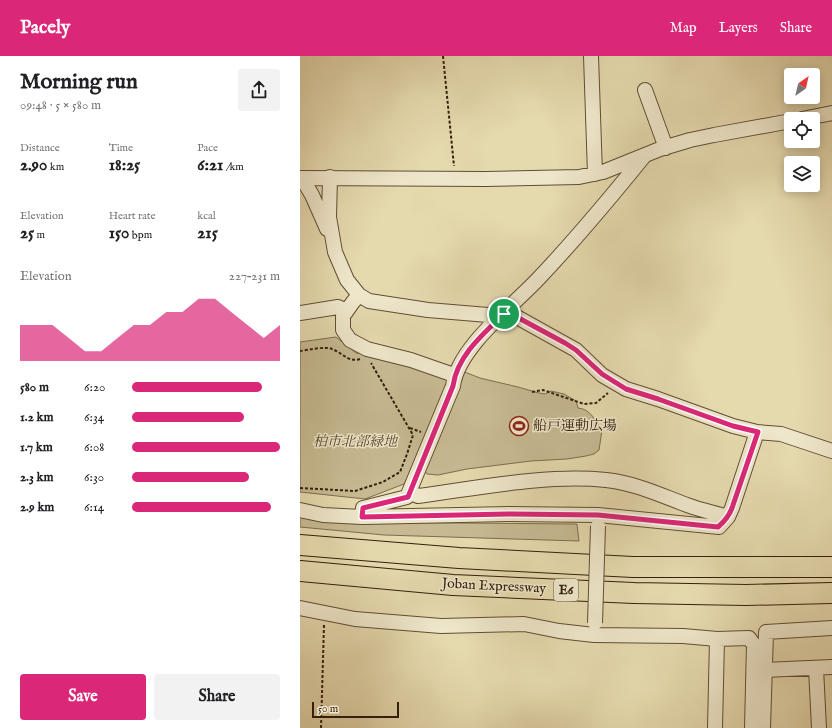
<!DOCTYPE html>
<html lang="en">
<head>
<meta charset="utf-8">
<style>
	:root { --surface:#fff; --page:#f2f2f2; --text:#202124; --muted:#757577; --accent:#db2777 }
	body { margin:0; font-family:"IM FELL English","Noto Serif JP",serif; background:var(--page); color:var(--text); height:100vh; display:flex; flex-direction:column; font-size:15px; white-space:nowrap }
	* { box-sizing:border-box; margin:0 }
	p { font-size:13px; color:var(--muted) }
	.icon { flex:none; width:22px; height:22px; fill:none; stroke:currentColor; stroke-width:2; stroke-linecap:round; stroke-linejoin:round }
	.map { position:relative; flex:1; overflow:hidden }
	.details { display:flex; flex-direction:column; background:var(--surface); width:300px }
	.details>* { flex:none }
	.needle { width:26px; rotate:34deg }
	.tools { position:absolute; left:484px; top:12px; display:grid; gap:8px }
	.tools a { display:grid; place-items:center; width:36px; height:36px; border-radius:4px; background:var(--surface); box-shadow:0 2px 10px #0003; font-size:20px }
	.scale { position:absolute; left:12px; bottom:10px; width:87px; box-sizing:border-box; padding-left:4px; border:2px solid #34200c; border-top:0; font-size:11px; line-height:14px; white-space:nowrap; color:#34200c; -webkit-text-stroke:3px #eee6ca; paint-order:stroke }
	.pin { position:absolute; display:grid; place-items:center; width:34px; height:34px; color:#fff; margin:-17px; border:2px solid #fff; border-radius:50%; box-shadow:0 1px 4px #0007 }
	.round { display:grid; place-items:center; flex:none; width:42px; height:42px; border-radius:4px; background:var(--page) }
	.headline { display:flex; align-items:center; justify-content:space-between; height:68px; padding:0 20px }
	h1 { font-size:22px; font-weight:700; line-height:30px }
	.metrics { display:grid; grid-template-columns:repeat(3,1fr); gap:6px; height:68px; padding:4px 20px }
	.metrics div { display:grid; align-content:center }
	.metrics b { font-size:17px; font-weight:700 }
	.metrics small { font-size:11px; font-weight:400 }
	.metrics p { font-size:11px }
	.chart { height:112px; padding:8px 20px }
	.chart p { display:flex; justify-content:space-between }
	.chart svg { width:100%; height:72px; margin-top:4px; fill:var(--accent); opacity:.7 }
	.primary-button { display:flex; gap:8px; margin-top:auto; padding:8px 20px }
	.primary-button a { flex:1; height:46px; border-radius:4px; background:var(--accent); color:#fff; font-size:16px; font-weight:700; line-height:46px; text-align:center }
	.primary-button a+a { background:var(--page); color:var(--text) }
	ul { padding:0 20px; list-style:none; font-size:13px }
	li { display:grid; grid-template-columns:64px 48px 1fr; align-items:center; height:30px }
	li i { height:10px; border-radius:5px; background:var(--accent) }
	header { display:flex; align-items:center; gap:24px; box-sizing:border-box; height:56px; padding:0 20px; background:var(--accent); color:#fff }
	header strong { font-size:19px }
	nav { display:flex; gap:22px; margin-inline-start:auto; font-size:14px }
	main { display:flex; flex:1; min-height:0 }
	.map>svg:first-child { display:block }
	.green { fill:#c7ba92; stroke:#7e6d4f }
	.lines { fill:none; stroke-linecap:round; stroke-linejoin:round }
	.minor-casing { stroke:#604e34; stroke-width:16 }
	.highway-casing { stroke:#34200c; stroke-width:22 }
	.path { stroke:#34200c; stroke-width:2; stroke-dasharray:3 2; stroke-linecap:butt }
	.minor { stroke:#eee6ca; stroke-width:14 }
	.highway { stroke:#e5d9ae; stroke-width:20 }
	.minor-bridge-casing { stroke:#604e34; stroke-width:16; stroke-linecap:butt }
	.minor-bridge { stroke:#eee6ca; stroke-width:14 }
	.route-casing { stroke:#fff; stroke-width:8 }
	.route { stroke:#db2777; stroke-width:5 }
	.labels { text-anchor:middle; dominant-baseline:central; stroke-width:3; stroke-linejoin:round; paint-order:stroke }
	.shield { fill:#eee6ca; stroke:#6c5b45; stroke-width:1 }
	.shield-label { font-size:13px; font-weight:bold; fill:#34200c }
	.poi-label { font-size:14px; fill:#34200c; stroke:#eee6ca; text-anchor:start }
	.park-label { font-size:14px; font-style:italic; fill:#59462e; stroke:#eee6ca }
	.street-label { font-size:14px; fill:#34200c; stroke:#eee6ca }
</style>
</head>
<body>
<header>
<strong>Pacely</strong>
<nav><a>Map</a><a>Layers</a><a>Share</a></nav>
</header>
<main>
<section class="details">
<div class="headline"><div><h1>Morning run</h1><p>09:48 · 5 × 580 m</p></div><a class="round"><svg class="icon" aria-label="share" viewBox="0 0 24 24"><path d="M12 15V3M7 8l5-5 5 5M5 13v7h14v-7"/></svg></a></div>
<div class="metrics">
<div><p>Distance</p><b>2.90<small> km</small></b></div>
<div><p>Time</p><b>18:25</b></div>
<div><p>Pace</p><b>6:21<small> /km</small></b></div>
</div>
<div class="metrics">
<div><p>Elevation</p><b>25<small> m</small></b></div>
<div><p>Heart rate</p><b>150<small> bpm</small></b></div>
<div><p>kcal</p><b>215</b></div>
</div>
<div class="chart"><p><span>Elevation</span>227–231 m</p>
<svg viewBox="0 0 160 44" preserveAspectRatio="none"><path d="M0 44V22L10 22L20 22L30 30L40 38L50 38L60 30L70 22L80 22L90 14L100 14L110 6L120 6L130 14L140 22L150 30L160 22V44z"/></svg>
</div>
<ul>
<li><b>580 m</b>6:20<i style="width:88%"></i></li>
<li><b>1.2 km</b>6:34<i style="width:76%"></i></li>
<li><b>1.7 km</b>6:08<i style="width:100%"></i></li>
<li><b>2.3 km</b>6:30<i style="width:79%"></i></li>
<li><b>2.9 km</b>6:14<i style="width:94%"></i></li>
</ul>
<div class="primary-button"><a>Save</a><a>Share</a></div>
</section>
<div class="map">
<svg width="532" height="672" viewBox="0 0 532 672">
	<rect width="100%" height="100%" fill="#e5d9ae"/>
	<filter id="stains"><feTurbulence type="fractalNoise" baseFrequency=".005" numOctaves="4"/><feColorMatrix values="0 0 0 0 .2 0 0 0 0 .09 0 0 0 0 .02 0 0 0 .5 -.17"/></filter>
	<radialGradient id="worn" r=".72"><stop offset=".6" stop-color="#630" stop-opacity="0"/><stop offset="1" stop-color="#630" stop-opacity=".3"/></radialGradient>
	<path class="green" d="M36 281 56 297 64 298 147 320V326L138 352 114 412 104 428 65 443 0 436V286Z
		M162 315 180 322 218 331 239 337 245 338 251 335 264 338 276 345 278 352C291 353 295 365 302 374L299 394 294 398 286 400 267 403 231 405 167 413 138 419 127 418 125 415Z
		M0 459 39 466 277 468 279 485 84 479 0 471Z"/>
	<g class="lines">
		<g class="minor-casing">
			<path id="minor" d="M291 0 295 118
				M345 34 366 92
				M502 63 532 57
				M30 121 29 161 35 196 47 224 59 239 69 245 128 254 188 259 204 258 215 260 276 294 302 319 326 333 358 343 433 370 457 376 481 378 532 395
				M0 122 186 123 279 121 303 116 360 93 390 84 414 79 491 65
				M2 122 12 139 27 173
				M59 239 53 246 43 260V274L50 284 67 293 111 304 154 319
				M0 257 38 251 46 255
				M110 436 118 440C178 432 247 418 306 424 335 427 360 439 387 449 400 454 415 457 428 461
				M0 454 23 459 62 461 209 458 298 459 419 471 428 461 432 452 457 376
				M62 461 63 452 107 441 153 330C158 291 213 250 239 222 276 183 311 141 345 99
				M0 552 55 563 141 570 224 568 259 575 294 579 383 580 417 583 449 582 454 589 452 672
				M516 612 519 672
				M464 614 532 611
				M415 672 417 583
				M463 672 466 576 532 572"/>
		</g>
		<g class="highway-casing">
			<path id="highway" d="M0 489 159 502 333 511H532
				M0 515 153 529 334 537 446 539 532 537"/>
		</g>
		<path class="path" d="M143 0 154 110
			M0 295C8 294 25 290 32 293 41 296 49 307 60 303
			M232 336 243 334 284 348 296 347 308 337
			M110 372 121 376
			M0 432 55 435 83 426 100 416 107 398 113 379 71 307
			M21 672 24 569"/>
		<use href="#minor" class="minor"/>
		<use href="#highway" class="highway"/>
		<g class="minor-bridge-casing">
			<path id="minor-bridge" d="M295 567 298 470"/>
		</g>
		<use href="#minor-bridge" class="minor-bridge"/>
	</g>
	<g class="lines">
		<g class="route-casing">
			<path id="route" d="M204 258 215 260 265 287 276 294 302 318 326 333 358 343 433 370 458 376 432 452C429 460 425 465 418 471L298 459 209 458 62 461 63 452 108 441 153 330C157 300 183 278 204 258Z"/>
		</g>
		<use href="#route" class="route"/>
	</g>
	<defs>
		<g id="stadium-ring" transform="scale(1)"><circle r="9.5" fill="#eee6ca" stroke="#8f2418" stroke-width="1.5"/><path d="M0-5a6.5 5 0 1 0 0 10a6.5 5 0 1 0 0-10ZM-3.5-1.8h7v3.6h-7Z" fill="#8f2418"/></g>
	</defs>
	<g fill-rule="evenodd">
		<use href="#stadium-ring" x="219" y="370"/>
	</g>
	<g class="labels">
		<rect class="shield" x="254" y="523" width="24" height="22" rx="3"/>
		<g class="shield-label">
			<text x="266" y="534">E6</text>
		</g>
		<g class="poi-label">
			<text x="233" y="370">船戸運動広場</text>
		</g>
		<g class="park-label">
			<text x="55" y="386">柏市北部緑地</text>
		</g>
		<g class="street-label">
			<text transform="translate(194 530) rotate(3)">Joban Expressway</text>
		</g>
	</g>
	<rect width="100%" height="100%" filter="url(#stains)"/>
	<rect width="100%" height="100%" fill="url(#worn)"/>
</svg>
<div class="tools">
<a><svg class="needle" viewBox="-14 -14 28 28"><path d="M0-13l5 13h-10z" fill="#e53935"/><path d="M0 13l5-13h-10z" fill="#757577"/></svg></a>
<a><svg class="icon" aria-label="locate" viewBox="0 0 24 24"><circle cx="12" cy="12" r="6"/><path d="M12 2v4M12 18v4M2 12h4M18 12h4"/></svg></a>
<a><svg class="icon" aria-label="layers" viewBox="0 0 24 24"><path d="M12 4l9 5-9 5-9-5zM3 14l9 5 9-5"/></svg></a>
</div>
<div class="scale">50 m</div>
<div class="pin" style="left:204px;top:258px;background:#1e9e55"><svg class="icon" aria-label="arrive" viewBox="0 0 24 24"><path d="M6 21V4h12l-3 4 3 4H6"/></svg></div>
</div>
</main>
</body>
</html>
